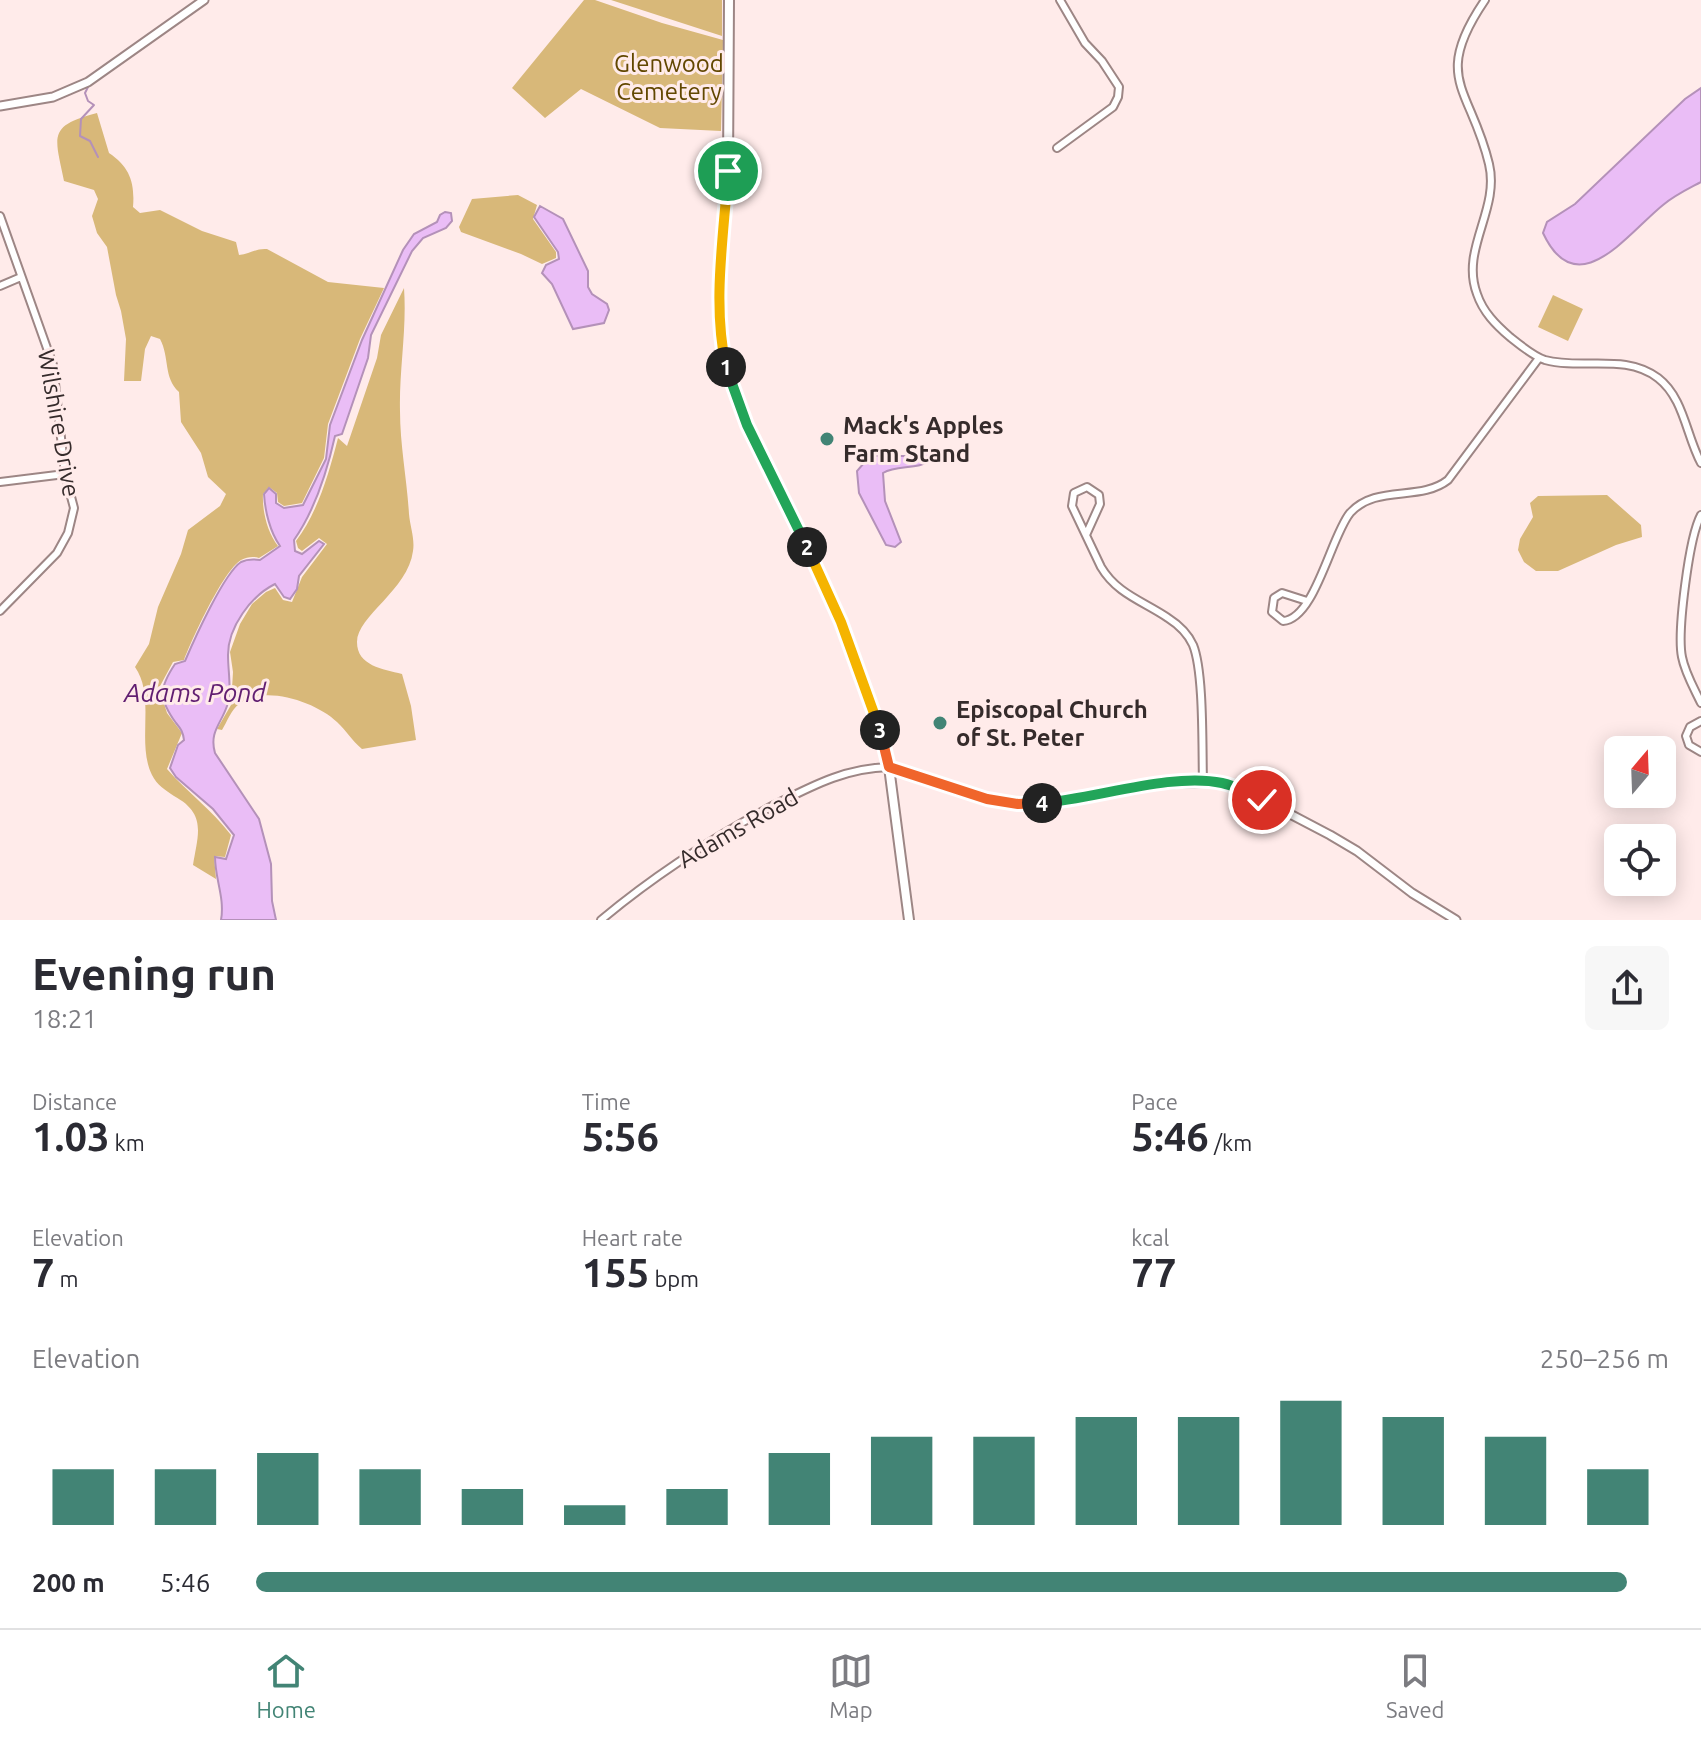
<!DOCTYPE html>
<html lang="en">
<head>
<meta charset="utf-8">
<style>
	:root { --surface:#fff; --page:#f7f7f7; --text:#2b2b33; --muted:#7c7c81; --line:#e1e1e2; --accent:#428475 }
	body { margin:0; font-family:Ubuntu,sans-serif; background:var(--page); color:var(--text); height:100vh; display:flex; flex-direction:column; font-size:30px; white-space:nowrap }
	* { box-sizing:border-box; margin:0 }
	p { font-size:26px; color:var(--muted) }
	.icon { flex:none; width:44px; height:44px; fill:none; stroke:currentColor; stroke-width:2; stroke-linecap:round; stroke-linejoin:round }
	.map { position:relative; height:920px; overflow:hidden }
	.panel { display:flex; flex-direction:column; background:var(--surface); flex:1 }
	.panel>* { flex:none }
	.needle { width:52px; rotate:19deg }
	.tools { position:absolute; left:1604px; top:736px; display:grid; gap:16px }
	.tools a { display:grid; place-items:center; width:72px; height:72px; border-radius:12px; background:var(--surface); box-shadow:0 4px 20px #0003; font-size:40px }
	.pin { position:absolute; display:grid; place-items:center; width:68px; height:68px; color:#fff; margin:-34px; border:4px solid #fff; border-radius:50%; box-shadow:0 2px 8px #0007 }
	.km { position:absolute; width:40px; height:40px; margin:-20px; border-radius:50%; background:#222; color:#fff; font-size:22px; line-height:40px; text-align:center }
	.round { display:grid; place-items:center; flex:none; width:84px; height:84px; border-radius:12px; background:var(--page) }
	.head { display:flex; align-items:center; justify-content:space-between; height:136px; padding:0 32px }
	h1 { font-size:44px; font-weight:600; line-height:60px }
	.stats { display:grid; grid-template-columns:repeat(3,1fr); gap:12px; height:136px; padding:8px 32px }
	.stats div { display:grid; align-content:center }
	.stats b { font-size:40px; font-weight:600 }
	.stats small { font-size:22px; font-weight:400 }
	.stats p { font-size:22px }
	.chart { height:224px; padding:16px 32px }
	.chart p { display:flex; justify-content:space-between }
	.chart svg { width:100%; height:144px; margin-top:8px; stroke:var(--accent); stroke-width:6 }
	ul { padding:0 32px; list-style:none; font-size:26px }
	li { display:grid; grid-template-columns:128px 96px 1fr; align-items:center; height:60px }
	li i { height:20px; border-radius:10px; background:var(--accent) }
	.tabs { display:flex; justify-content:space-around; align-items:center; height:112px; border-top:2px solid var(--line); background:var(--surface); font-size:22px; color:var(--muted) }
	.tabs a { display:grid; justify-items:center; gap:4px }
	.tabs .on { color:var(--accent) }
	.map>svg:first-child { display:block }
	.green { fill:#d8b879 }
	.water { fill:#eabdf6; stroke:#b491b9; stroke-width:2 }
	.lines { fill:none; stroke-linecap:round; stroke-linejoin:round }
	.stream { stroke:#b491b9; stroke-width:2 }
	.minor-casing { stroke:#9d8685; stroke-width:10 }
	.tertiary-casing { stroke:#9d8685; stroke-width:11 }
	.secondary-casing { stroke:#9d8685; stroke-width:12 }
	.minor { stroke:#fff; stroke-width:6 }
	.tertiary { stroke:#fff; stroke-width:7 }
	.secondary { stroke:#fff; stroke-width:8 }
	.split-1-casing { stroke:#fff; stroke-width:16 }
	.split-2-casing { stroke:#fff; stroke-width:16 }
	.split-3-casing { stroke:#fff; stroke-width:16 }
	.split-4-casing { stroke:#fff; stroke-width:16 }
	.split-5-casing { stroke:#fff; stroke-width:16 }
	.split-1 { stroke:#f5b400; stroke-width:10 }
	.split-2 { stroke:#22a559; stroke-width:10 }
	.split-3 { stroke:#f5b400; stroke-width:10 }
	.split-4 { stroke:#f0652b; stroke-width:10 }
	.split-5 { stroke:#22a559; stroke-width:10 }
	.poi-dot { fill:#428475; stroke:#ffebea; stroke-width:3 }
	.labels { text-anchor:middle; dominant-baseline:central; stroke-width:6; stroke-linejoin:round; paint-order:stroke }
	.park-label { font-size:24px; fill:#624700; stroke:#ffebea }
	.street-label { font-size:24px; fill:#352b2b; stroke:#ffebea }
	.poi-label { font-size:24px; font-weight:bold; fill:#352b2b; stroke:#ffebea; text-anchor:start }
	.water-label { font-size:26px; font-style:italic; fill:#611e71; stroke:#ffebea }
</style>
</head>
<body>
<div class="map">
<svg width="1701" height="920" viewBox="0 0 1701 920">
	<rect width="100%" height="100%" fill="#ffebea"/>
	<path class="green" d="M584 0H595L662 23 723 40 721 131 660 128 581 89 545 118 512 88Z
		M611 0H722V36Z
		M97 113 109 153C130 167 135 183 133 207L140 213 160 210 202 231 236 242 239 255C250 254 256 248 267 249L328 282 384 288 360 339 328 424 324 458 302 503 284 506 278 502 277 493 269 487 263 494C262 510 267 532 278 546L259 558C253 556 247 557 241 560 223 571 192 639 184 660L173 662 159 688 167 713 182 733 167 769C188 793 211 809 231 835L225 857 214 856 216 879 193 865C198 834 207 814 174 796 165 790 157 785 152 775 136 743 156 697 135 667L149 644 158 607 181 554 188 530 220 506 226 494 208 477 201 453 181 422 179 392C163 377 170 358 160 339L151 336 145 349 141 381H124L126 339 121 311 116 295 107 247 97 233 92 216 98 199 94 190 64 181C55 136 47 126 97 113Z
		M518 195 537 205 533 219 556 252V258L542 264 521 254 461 232 459 227 472 199Z
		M404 288C407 330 399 369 400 411 400 445 407 480 409 514 410 526 415 539 413 551 408 590 357 616 357 642 357 666 383 669 402 674L411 706 416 740 362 749C352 741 346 730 337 722 316 702 264 684 239 704 231 710 227 722 222 730L217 729 231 705 233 672 230 652 240 624 252 604 266 592 275 588 283 600 292 602 302 577 327 544 319 538 302 551 298 548 296 541C318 512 329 473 338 438L347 446 377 358 381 335Z
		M1553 295 1583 309 1568 341 1538 327Z
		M1607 495 1641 525 1642 537 1616 545 1558 571H1536L1524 562 1518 550 1520 539 1533 517 1530 503 1538 496Z"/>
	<path class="water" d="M1701 88V182C1688 189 1675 195 1663 205 1628 233 1577 306 1543 233L1547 222 1575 204 1685 99Z
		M540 206 563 219 588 271V287L592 294 607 304 609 310 604 323 573 329 552 284 542 273 546 265 559 259 558 252 534 217Z
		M445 212 451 213 452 221 446 228 423 238 412 251 371 335 368 358 342 434 335 436C327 472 315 510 294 540L295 551 302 554 319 541 324 544 299 576 297 589 290 599 284 597 275 584C251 596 228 627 228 655 228 672 232 689 227 706 221 724 209 732 215 753L259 819 271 864 272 901 276 920H221C225 898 215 879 215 857L226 859 234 835 213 809 176 777 170 768 178 745 184 740C183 732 181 729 176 723 158 698 159 688 175 664L185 661C194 640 224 573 241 562 247 559 253 559 260 560L280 546C270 532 265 511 264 494L269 488 276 494V503L284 508 303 505 326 459 330 425 362 340 403 250 414 234 437 222 440 215Z
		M927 452 931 454 932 459C918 471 898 464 883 473L885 501 901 542 895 547 886 545 859 493 857 471 870 456H907Z"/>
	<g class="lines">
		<path class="stream" d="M88 87 85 93 88 101 94 105 81 119 80 136 90 141 98 157"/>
		<g class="minor-casing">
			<path id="minor" d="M1485 0C1431 79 1471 88 1489 164 1500 210 1460 249 1477 294 1483 312 1496 325 1510 337 1520 345 1533 356 1545 360 1582 370 1625 353 1658 378 1684 398 1686 435 1701 463
				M1057 148 1113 107 1118 97 1119 87 1102 61 1085 43 1060 0
				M0 216 53 365 65 474 74 508 68 533 57 553 0 611
				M0 286 21 277
				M0 482 65 474
				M1701 515C1689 537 1677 632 1682 657 1685 673 1694 688 1701 703
				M1086 535 1100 504 1099 495 1087 487 1074 493 1072 506 1101 567C1117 594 1143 601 1168 618 1179 625 1188 634 1193 645 1204 672 1202 748 1203 781
				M1307 601 1282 593 1274 598 1272 612 1283 621C1315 619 1331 536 1350 513 1376 484 1420 502 1448 480L1539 358
				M1701 721 1690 727 1686 736 1689 745 1701 752
				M601 920C655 875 712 838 774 805 812 786 845 768 889 767"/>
		</g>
		<g class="tertiary-casing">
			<path id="tertiary" d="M0 106 53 97 88 82 204 0
				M889 767 965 793 1018 804 1064 800 1162 784 1220 782 1248 792 1330 835 1357 851 1412 893 1456 920"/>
		</g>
		<g class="secondary-casing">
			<path id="secondary" d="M729 0 728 171 718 293 722 351 737 401 749 429 810 552 841 622 882 738 889 767 909 920"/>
		</g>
		<use href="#minor" class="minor"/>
		<use href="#tertiary" class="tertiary"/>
		<use href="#secondary" class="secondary"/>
	</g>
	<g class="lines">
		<g class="split-1-casing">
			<path id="split-1" d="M726 367C712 302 724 236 728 171"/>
		</g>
		<g class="split-2-casing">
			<path id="split-2" d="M726 367 747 425 807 547"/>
		</g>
		<g class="split-3-casing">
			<path id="split-3" d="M807 547 841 622 880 730"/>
		</g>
		<g class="split-4-casing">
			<path id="split-4" d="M880 730 889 767 987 799 1018 804 1042 803"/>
		</g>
		<g class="split-5-casing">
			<path id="split-5" d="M1042 803C1095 799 1172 772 1222 783 1236 786 1249 793 1262 800"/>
		</g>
		<use href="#split-1" class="split-1"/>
		<use href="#split-2" class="split-2"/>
		<use href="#split-3" class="split-3"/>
		<use href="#split-4" class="split-4"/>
		<use href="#split-5" class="split-5"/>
	</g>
	<g class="poi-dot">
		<circle cx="827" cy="439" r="8"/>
		<circle cx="940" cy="723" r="8"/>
	</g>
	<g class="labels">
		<g class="park-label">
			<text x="669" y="63">Glenwood<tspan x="669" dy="28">Cemetery</tspan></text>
		</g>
		<g class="street-label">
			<text transform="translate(59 423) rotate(80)">Wilshire Drive</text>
			<text transform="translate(738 828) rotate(-30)">Adams Road</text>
		</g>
		<g class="poi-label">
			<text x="843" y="425">Mack's Apples<tspan x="843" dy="28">Farm Stand</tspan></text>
			<text x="956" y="709">Episcopal Church<tspan x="956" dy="28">of St. Peter</tspan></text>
		</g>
		<g class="water-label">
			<text x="195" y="692">Adams Pond</text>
		</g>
	</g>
</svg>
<div class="tools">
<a><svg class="needle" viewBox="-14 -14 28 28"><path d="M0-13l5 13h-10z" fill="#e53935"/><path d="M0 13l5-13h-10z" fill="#7c7c81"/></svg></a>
<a><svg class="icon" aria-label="locate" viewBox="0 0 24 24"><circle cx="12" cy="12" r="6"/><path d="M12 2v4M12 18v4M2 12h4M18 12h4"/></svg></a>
</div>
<div class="pin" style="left:728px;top:171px;background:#1e9e55"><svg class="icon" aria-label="arrive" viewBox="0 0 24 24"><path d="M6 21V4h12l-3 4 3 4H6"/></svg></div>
<div class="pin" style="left:1262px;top:800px;background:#d93025"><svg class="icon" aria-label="check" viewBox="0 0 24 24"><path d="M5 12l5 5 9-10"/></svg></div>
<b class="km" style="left:726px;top:367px">1</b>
<b class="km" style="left:807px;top:547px">2</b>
<b class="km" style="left:880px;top:730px">3</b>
<b class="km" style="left:1042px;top:803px">4</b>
</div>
<section class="panel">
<div class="head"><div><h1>Evening run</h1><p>18:21</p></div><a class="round"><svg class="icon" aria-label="share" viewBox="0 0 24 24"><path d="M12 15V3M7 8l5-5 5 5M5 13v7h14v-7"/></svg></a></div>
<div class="stats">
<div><p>Distance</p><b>1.03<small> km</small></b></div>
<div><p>Time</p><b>5:56</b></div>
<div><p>Pace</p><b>5:46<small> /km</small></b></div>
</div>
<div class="stats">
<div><p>Elevation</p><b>7<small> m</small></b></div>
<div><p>Heart rate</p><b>155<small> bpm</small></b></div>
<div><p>kcal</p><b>77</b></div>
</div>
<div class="chart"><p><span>Elevation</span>250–256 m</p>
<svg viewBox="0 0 160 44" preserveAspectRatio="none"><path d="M5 44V27M15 44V27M25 44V22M35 44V27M45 44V33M55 44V38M65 44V33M75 44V22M85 44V17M95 44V17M105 44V11M115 44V11M125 44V6M135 44V11M145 44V17M155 44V27"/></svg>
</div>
<ul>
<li><b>200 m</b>5:46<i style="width:97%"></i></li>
</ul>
</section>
<nav class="tabs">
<a class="on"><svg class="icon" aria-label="home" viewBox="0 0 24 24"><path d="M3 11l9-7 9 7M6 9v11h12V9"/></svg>Home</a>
<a><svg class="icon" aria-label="map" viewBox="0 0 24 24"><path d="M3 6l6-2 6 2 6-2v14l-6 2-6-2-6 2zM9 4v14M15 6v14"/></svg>Map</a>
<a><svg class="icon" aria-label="saved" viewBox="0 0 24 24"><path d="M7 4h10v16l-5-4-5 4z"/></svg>Saved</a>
</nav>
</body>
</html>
